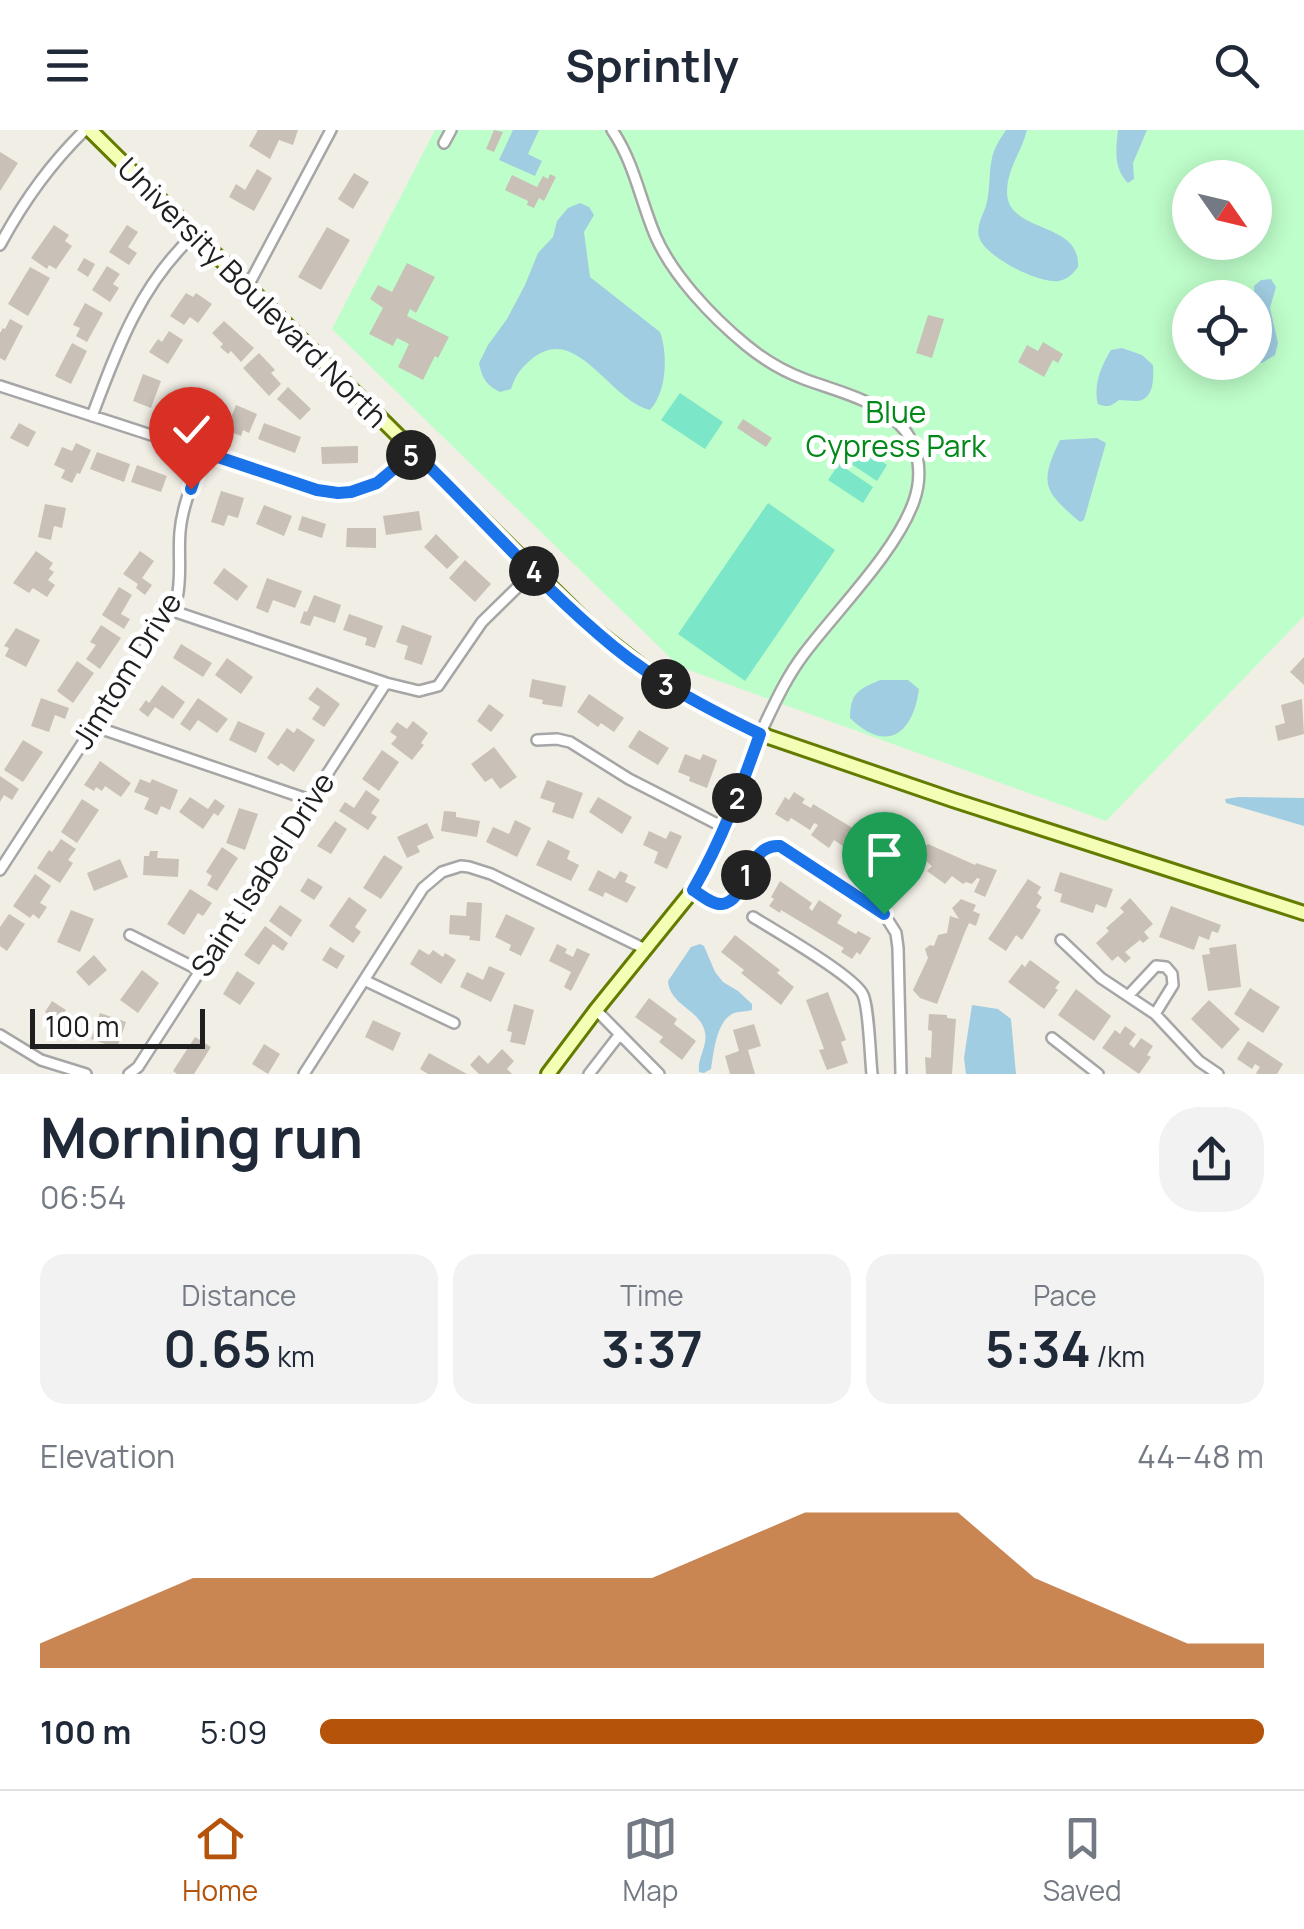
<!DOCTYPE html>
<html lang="en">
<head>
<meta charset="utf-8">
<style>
	:root { --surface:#fff; --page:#f2f2f3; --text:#1f2937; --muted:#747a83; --line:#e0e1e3; --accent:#b45309 }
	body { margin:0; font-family:Manrope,sans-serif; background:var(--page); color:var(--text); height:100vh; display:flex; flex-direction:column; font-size:38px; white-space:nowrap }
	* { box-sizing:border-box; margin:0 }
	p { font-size:32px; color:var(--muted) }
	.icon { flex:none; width:55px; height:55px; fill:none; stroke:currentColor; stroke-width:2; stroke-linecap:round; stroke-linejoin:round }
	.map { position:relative; height:944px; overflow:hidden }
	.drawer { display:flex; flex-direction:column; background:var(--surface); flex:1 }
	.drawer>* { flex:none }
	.needle { width:65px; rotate:124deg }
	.buttons { position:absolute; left:1172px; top:30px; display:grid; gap:20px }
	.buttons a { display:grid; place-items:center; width:100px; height:100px; border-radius:50%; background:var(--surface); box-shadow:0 5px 25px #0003; font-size:50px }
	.scale { position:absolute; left:30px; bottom:25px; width:175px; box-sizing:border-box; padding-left:10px; border:5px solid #1f1f1f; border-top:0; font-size:28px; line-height:35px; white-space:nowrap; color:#1f1f1f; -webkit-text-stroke:8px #fff; paint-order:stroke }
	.pin { position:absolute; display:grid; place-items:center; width:85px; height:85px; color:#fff; margin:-102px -42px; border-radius:50% 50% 50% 0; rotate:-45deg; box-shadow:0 0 10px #0007 }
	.pin .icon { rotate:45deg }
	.km { position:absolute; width:50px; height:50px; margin:-25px; border-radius:50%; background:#222; color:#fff; font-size:28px; line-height:50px; text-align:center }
	.round { display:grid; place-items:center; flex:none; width:105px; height:105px; border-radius:40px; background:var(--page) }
	.overview { display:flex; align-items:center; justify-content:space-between; height:170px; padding:0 40px }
	h1 { font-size:55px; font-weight:700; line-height:75px }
	.stats { display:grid; grid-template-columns:repeat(3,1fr); gap:15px; height:170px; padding:10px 40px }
	.stats div { display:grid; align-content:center; border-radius:25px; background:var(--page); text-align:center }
	.stats b { font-size:50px; font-weight:700 }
	.stats small { font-size:28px; font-weight:400 }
	.stats p { font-size:28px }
	.chart { height:280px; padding:20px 40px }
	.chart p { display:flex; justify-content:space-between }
	.chart svg { width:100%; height:180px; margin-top:10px; fill:var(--accent); opacity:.7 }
	ul { padding:0 40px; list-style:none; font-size:32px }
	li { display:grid; grid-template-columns:160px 120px 1fr; align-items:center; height:75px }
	li i { height:25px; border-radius:12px; background:var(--accent) }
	header { display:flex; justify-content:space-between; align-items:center; height:130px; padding:0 40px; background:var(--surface); font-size:45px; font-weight:700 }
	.tab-bar { display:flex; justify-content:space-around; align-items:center; height:140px; border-top:2px solid var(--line); background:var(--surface); font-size:28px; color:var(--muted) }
	.tab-bar a { display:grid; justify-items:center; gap:5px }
	.tab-bar .active { color:var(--accent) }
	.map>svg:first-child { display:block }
	.park { fill:#befeca; fill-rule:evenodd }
	.pitch { fill:#7ce6c8 }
	.water { fill:#a1cde2 }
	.building { fill:#c9c1b7 }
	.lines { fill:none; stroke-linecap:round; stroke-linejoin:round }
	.street-casing { stroke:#a6a6a6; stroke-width:14 }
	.secondary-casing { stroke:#637c00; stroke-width:18 }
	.street { stroke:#fff; stroke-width:9 }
	.secondary { stroke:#f4ffb5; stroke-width:12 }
	.route-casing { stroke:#fff; stroke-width:20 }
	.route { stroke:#1a73e8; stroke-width:12 }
	.labels { text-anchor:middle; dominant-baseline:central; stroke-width:10; stroke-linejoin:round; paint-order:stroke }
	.street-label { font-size:30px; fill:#1f1f1f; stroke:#fff }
	.park-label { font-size:30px; fill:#02891a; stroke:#fff }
</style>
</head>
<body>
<header><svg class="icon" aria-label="menu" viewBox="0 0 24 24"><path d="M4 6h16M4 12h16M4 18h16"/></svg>Sprintly<svg class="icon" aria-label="search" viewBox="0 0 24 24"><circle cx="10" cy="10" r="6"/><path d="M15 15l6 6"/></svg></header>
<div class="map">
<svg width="1304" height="944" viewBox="0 0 1304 944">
	<rect width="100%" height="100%" fill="#f1eee5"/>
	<path class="park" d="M435 0H1304V486L1106 691 680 537 332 199ZM1190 48H1255V112H1190ZM1190 168H1255V232H1190Z"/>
	<path class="pitch" d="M680 263 723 292 705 319 661 290Z
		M853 312 887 335 877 351 842 328Z
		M839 334 873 357 863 373 828 350Z
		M768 373 835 420 745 551 678 504Z"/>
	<path class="water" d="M513 0H539L528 24 542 31 535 46 499 30Z
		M1006 0H1027C1022 21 1007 39 1007 62 1007 104 1081 90 1078 137 1073 144 1068 149 1059 151 1039 154 985 127 979 107 976 96 983 85 986 76 991 58 988 37 994 21 997 13 1002 6 1006 0Z
		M1118 0H1147L1133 33 1134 49 1128 53C1113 38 1116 19 1118 0Z
		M580 73 589 77 594 85 584 102 590 147 660 202C668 224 667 262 650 280 609 270 577 193 533 228 521 238 516 244 511 259L500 262C486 255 482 248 479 233L488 215 507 189 525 155 538 123 553 107 557 91 568 78Z
		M1271 149 1276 157 1270 178 1278 213 1275 225 1262 233 1255 232 1254 156 1261 150Z
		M1122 218 1142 225 1153 235C1154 248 1154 271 1136 271 1130 271 1124 270 1119 270 1111 276 1108 278 1098 274 1093 255 1101 236 1111 220Z
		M1097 308 1106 313 1084 390 1080 392C1045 362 1038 355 1060 310Z
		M880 550H908L919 559C913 604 887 624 850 588 850 563 859 559 880 550Z
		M1239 667 1304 668V696L1226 673 1225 669Z
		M700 814 704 816 715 842 723 852 738 861 752 874V880C746 882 740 881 734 883 716 891 714 922 711 939L704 943 699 942C697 928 708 916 705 902 700 879 670 876 668 851L691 817Z
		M972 875 998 879 1011 889 1016 944H966L964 928Z"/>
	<path class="building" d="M258 0H298L293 15 279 10 270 29 249 16Z
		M494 0 503 2 494 22 486 19Z
		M0 22 18 33 0 61Z
		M257 39 272 48 254 81 229 67 236 54 245 60Z
		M354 43 369 52 353 79 338 69Z
		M550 44 556 47 544 71 539 68 534 78 527 75 528 71 505 60 512 45 537 57 543 46 548 49Z
		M54 95 69 105 65 111 72 116 56 139 49 135 47 139 31 128Z
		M127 95 138 102 128 117 137 123 129 135 109 122Z
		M327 97 350 110 321 160 298 147Z
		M84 128 95 134 88 147 77 140Z
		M407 133 435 147 416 183 410 179 407 186 449 207 438 228 435 226 423 250 398 237 409 214 397 208 393 216 369 204 383 178 370 169 378 155 392 162Z
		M107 136 120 144 113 154 119 158 110 172 92 160Z
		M30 137 50 148 28 186 8 174Z
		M186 163 193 167 196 163 212 174 198 193 190 187 184 195 170 186Z
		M85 173 103 183 87 212 76 206 80 198 73 195Z
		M928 185 944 189 932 228 916 223Z
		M10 189 23 196 5 231 0 228V203L3 198 5 199Z
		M224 191 254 218 241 232 231 221 228 224 220 217 223 214 212 203Z
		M169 201 183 210 168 234 149 222 158 209 162 212Z
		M1043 212 1063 224 1058 233 1053 230 1044 247 1018 232 1027 215 1038 221Z
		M72 213 87 221 71 254 55 246Z
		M259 223 275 240 271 243 281 254 269 266 243 238Z
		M143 244 161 251 151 278 133 271Z
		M288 257 311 279 300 290 277 269Z
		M236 275 257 284 249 303 243 300 241 306 226 300Z
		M743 289 772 308 766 317 737 298Z
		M19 293 36 302 28 317 10 308Z
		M264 293 301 307 295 323 258 309Z
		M76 313 91 320 80 344 77 343 72 353 61 348 65 340 54 335 62 317 72 321Z
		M358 316V333L322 334 321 317Z
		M97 322 130 334 124 352 90 339Z
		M137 335 167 346 161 362 131 352Z
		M221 361 244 368 238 388 228 385 224 396 211 392Z
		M45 374 66 378 62 398 54 396 51 410 38 407Z
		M264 375 292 386 284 406 256 394Z
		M419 381 422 400 386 405 383 386Z
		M302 386 326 394 322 408 298 400Z
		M347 398H376V418L346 417Z
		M436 404 459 427 447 439 424 417Z
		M36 421 53 433 49 439 54 442 48 450 55 455 47 467 33 458 29 463 13 453Z
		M140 421 154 431 142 448 152 455 145 465 136 458 138 454 123 444Z
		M465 430 491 454 475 472 449 448Z
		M224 438 248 456 237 471 213 453Z
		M267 448 302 461 295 478 273 470 268 483 256 478Z
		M119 457 132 465 121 484 130 489 124 499 102 485Z
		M314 465 341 475 335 493 314 486 310 496 300 493 304 481 307 482Z
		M349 484 383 496 375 518 365 515 367 508 343 500Z
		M101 495 121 508 100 539 86 529 96 515 90 512Z
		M402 495 432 506 422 535 404 529 408 516 396 512Z
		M16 498 40 510 26 537 5 526 9 518 4 516Z
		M181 514 212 533 203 547 173 528Z
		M1304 527V555L1290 542Z
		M227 528 253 547 241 564 215 545Z
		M77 531 94 543 73 573 57 561Z
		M532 549 566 556 562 577 542 574 543 570 529 567Z
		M162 555 185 572 173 589 155 577 148 587 139 580 146 570 149 573Z
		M317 557 340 574 324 597 312 589 320 577 308 569Z
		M589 564 624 588 614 602 601 593 598 597 577 582Z
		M41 568 69 578 65 589 55 585 49 602 31 596Z
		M198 568 228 589 217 603 198 590 190 601 180 594Z
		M1302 569 1304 604 1278 611 1275 596 1285 593 1281 575Z
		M489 574 504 585 491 602 477 591Z
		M238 591 265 603 256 623 229 610Z
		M413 591 428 603 421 613 424 615 412 630 391 614 397 607 390 602 397 592 407 599Z
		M287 598 294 603 297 598 315 610 294 642 281 633 278 636 267 628Z
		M639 600 669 618 658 635 628 617Z
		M23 610 43 622 23 652 4 640Z
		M494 617 517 647 500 659 492 648 485 652 471 634Z
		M382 620 399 632 379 661 362 649Z
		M685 624 700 630 703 624 717 630 707 658 689 651 690 647 678 642Z
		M100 631 131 653 121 667 105 656 102 661 96 657 94 661 84 655Z
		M0 646 19 659 12 670 4 665 0 672Z
		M140 649 150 653 152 649 178 660 170 680 161 676 157 685 144 679 149 668 134 662Z
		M547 650 583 663 573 689 552 682 555 673 540 668Z
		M366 660 380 670 371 683 377 687 368 700 339 681 345 672 354 678Z
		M794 662 805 669 802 673 811 678 813 674 856 700 859 696 869 703 872 699 884 706 870 730 848 715 846 718 834 710 829 718 822 713 811 705 818 695 814 693 810 700 791 688 788 692 775 684 785 667 789 670Z
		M190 667 208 679 215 669 225 676 218 686 214 683 203 699 179 682Z
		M598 667 632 687 622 704 589 682Z
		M82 669 99 680 77 713 61 702Z
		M239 678 258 684 245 720 226 713Z
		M444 681 456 682V687L480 691 477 707 441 701Z
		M515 690 531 698 517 727 486 712 493 697 509 704Z
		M335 691 347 699 331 724 317 716Z
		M427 693 434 708 417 716 420 722 407 728 397 707Z
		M649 701 666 709 670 701 682 706 667 739 654 733 658 722 643 715Z
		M906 702 926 716 928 714 975 735 976 733 997 740 985 767 974 762 980 749 977 748 972 754 966 752 963 754 952 746 945 754 927 741 932 736 911 719 902 729 893 720Z
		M61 709 76 719 68 730 73 733 60 753 37 738 49 720 52 722Z
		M548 710 570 721 567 729 579 735 571 751 536 735Z
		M222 717 238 728 217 761 207 755 212 746 206 742Z
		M150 721H158L157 728 179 729 178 747 143 745 144 726H149Z
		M384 725 403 737 381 769 363 758Z
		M120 729 128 747 94 761 87 743Z
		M598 740 615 749 620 741 628 745 625 752 636 757 627 773 605 762 603 767 588 760Z
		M1060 742 1113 759 1106 778 1096 774 1093 783 1060 772 1062 764 1054 761Z
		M35 744 51 756 40 773 47 777 39 789 33 784 30 788 13 776Z
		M308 748 323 757 314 770 300 761Z
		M1028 749 1041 757 1037 763 1042 767 1036 777 1041 780 1022 810 1016 805 1006 821 988 809Z
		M780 751 812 773 809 778 812 781 819 770 842 785 837 793 856 804 858 801 871 808 860 825 857 822 852 829 841 822 844 818 781 780 780 783 769 776 774 769 771 767Z
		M190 759 212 773 203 786 198 783 184 805 167 794Z
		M349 767 367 780 355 797 361 802 353 813 329 796Z
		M1130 768 1153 794 1144 802 1149 808 1143 813 1140 810 1125 822 1131 828 1125 833 1118 826 1112 831 1096 813 1109 801 1106 798 1124 782 1120 778Z
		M961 769 976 775 973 781 980 784 976 796 969 793 965 802 937 874 920 868 913 860 928 828 925 819 930 815 934 816 938 805 947 803 950 786 959 789 952 778Z
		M467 772 482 773 480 811 469 810 470 806 449 804 450 785 466 786Z
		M280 775 302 790 291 807 269 791Z
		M1171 776 1221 795 1218 803 1212 801 1209 810 1199 806 1194 820 1159 807Z
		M71 780 94 789 80 822 57 812Z
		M9 784 25 794 7 821 0 816V797Z
		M506 784 535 798 521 826 509 820 511 815 495 807Z
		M265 796 288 813 283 821 273 814 259 835 244 825Z
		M735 805 780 840 777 843 794 857 781 875 741 843 744 840 721 822Z
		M557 814 567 819 565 823 573 827 577 818 590 824 571 861 564 857 571 842 549 831Z
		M1236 814 1241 857 1208 861 1202 825 1210 824 1209 818Z
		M330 817 345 826 337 839 322 830Z
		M419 819 429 825 433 820 443 827 445 823 456 830 441 854 410 834Z
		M94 825 107 840 89 856 76 842Z
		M1030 830 1060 852 1055 858 1058 860 1044 879 1008 852 1022 834 1025 837Z
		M489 836 505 843 491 872 460 857 467 842 483 850Z
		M142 840 159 853 138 883 120 870Z
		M237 841 255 853 240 875 223 864Z
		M1250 858 1280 877 1263 903 1234 884Z
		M1076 859 1111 886 1094 911 1058 885Z
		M828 862 846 910 841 912 848 933 827 940 819 920 824 919 806 870Z
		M649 868 677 889 674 894 696 911 682 930 659 912 663 907 635 887Z
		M1209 870 1240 899 1222 919 1191 889Z
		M52 871 66 880 59 891 45 882Z
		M514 874 534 880 525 915 510 912 512 902 507 901Z
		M100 883 126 892 117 918 91 909Z
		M929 884 947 885V888L956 889 952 944H926L925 927 931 928 932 901 928 900Z
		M373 890 401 903 393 921 365 907Z
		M754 894 761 916 748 920 755 944H730L725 926 739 921 733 900Z
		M1125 896 1136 904 1129 914 1134 918 1141 908 1153 916 1147 925 1151 927 1139 944 1102 918 1115 900 1120 904Z
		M195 907 211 917 194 944H177L173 941Z
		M1248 911 1283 934 1277 944H1258L1256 943 1260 937 1255 934 1252 939 1237 929Z
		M264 914 280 924 268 944 252 934Z
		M502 919 514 931 507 939 512 944H479L470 935 479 925 488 934Z
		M429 923 467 944H428L420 939Z"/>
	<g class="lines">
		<g class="street-casing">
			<path id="street" d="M612 0C634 32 640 69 655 105 672 145 712 187 746 215 763 229 783 241 804 249 836 261 874 269 899 294 920 314 923 345 914 371 896 422 837 480 804 524 785 549 773 577 760 604
				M444 13 451 0
				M0 115C23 72 49 35 85 0
				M248 156 331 0
				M0 256 327 362C367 366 387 346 414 322
				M92 286C117 219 141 153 195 104
				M170 480 386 553 419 561 438 556 482 492 534 441
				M93 596 310 670
				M537 610 557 609 570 612 629 649 725 698
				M0 740 177 468C182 446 178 425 180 402 182 375 195 348 203 322
				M693 760C700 764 712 775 722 774 749 771 745 713 781 715L884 784 896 803 898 818 901 944
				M753 787C774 800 856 847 863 865 869 878 870 926 872 944
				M130 805 199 840
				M1061 810 1101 848 1155 884 1199 931 1218 944
				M364 850 454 893
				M1128 866 1156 836 1166 837 1172 844 1173 855 1155 884
				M596 880 659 944
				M0 905 41 930 86 944
				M1052 908 1098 944
				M129 944 138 937 386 553
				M304 944 423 758 442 742 461 736 469 737 491 744 645 819
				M589 944 620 904"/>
		</g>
		<g class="secondary-casing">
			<path id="secondary" d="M90 0 590 496 655 547 689 568 760 604 953 670 1304 783
				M548 944 596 880 693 760 711 728 725 698 760 604"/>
		</g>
		<use href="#street" class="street"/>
		<use href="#secondary" class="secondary"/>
	</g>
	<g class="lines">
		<g class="route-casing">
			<path id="route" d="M191 359 203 322 317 360 338 363 351 362 377 353 414 322C481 386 542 458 614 517 658 553 708 579 760 604 741 658 722 710 693 760 700 764 712 775 722 774 749 771 745 713 780 716L884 784"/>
		</g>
		<use href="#route" class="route"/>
	</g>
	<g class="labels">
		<g class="street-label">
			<text transform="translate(253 162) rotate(45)">University Boulevard North</text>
			<text transform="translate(126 540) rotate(-58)">Jimtom Drive</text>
			<text transform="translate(262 744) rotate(-57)">Saint Isabel Drive</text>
		</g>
		<g class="park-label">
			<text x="896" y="281">Blue<tspan x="896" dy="34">Cypress Park</tspan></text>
		</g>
	</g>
</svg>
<div class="buttons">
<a><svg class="needle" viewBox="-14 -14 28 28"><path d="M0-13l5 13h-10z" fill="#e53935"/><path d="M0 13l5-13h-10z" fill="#747a83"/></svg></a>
<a><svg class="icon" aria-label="locate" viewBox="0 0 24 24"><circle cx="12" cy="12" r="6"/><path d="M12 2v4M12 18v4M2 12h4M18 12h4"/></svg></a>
</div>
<div class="scale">100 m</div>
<div class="pin" style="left:884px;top:784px;background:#1e9e55"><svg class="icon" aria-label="arrive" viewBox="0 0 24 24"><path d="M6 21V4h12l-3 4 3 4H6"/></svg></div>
<div class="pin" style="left:191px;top:359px;background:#d93025"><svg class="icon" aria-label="check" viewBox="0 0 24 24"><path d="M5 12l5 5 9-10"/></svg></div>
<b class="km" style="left:746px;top:745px">1</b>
<b class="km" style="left:737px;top:668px">2</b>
<b class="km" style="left:666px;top:554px">3</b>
<b class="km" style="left:534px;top:441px">4</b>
<b class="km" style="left:411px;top:325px">5</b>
</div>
<section class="drawer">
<div class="overview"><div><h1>Morning run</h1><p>06:54</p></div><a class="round"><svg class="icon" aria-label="share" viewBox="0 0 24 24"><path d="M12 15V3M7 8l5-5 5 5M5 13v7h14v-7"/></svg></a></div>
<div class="stats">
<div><p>Distance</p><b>0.65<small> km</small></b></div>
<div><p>Time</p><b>3:37</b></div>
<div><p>Pace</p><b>5:34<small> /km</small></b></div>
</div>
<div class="chart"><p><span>Elevation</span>44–48 m</p>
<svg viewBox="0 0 160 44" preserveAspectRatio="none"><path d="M0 44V38L10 30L20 22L30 22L40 22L50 22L60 22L70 22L80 22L90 14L100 6L110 6L120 6L130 22L140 30L150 38L160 38V44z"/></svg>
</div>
<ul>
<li><b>100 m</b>5:09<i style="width:100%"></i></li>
</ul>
</section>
<nav class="tab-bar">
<a class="active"><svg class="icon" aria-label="home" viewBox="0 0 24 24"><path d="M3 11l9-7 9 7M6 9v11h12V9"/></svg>Home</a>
<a><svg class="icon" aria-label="map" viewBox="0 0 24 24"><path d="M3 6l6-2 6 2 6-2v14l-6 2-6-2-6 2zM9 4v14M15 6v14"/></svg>Map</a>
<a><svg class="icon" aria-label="saved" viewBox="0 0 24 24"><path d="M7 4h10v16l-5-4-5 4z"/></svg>Saved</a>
</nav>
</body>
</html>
